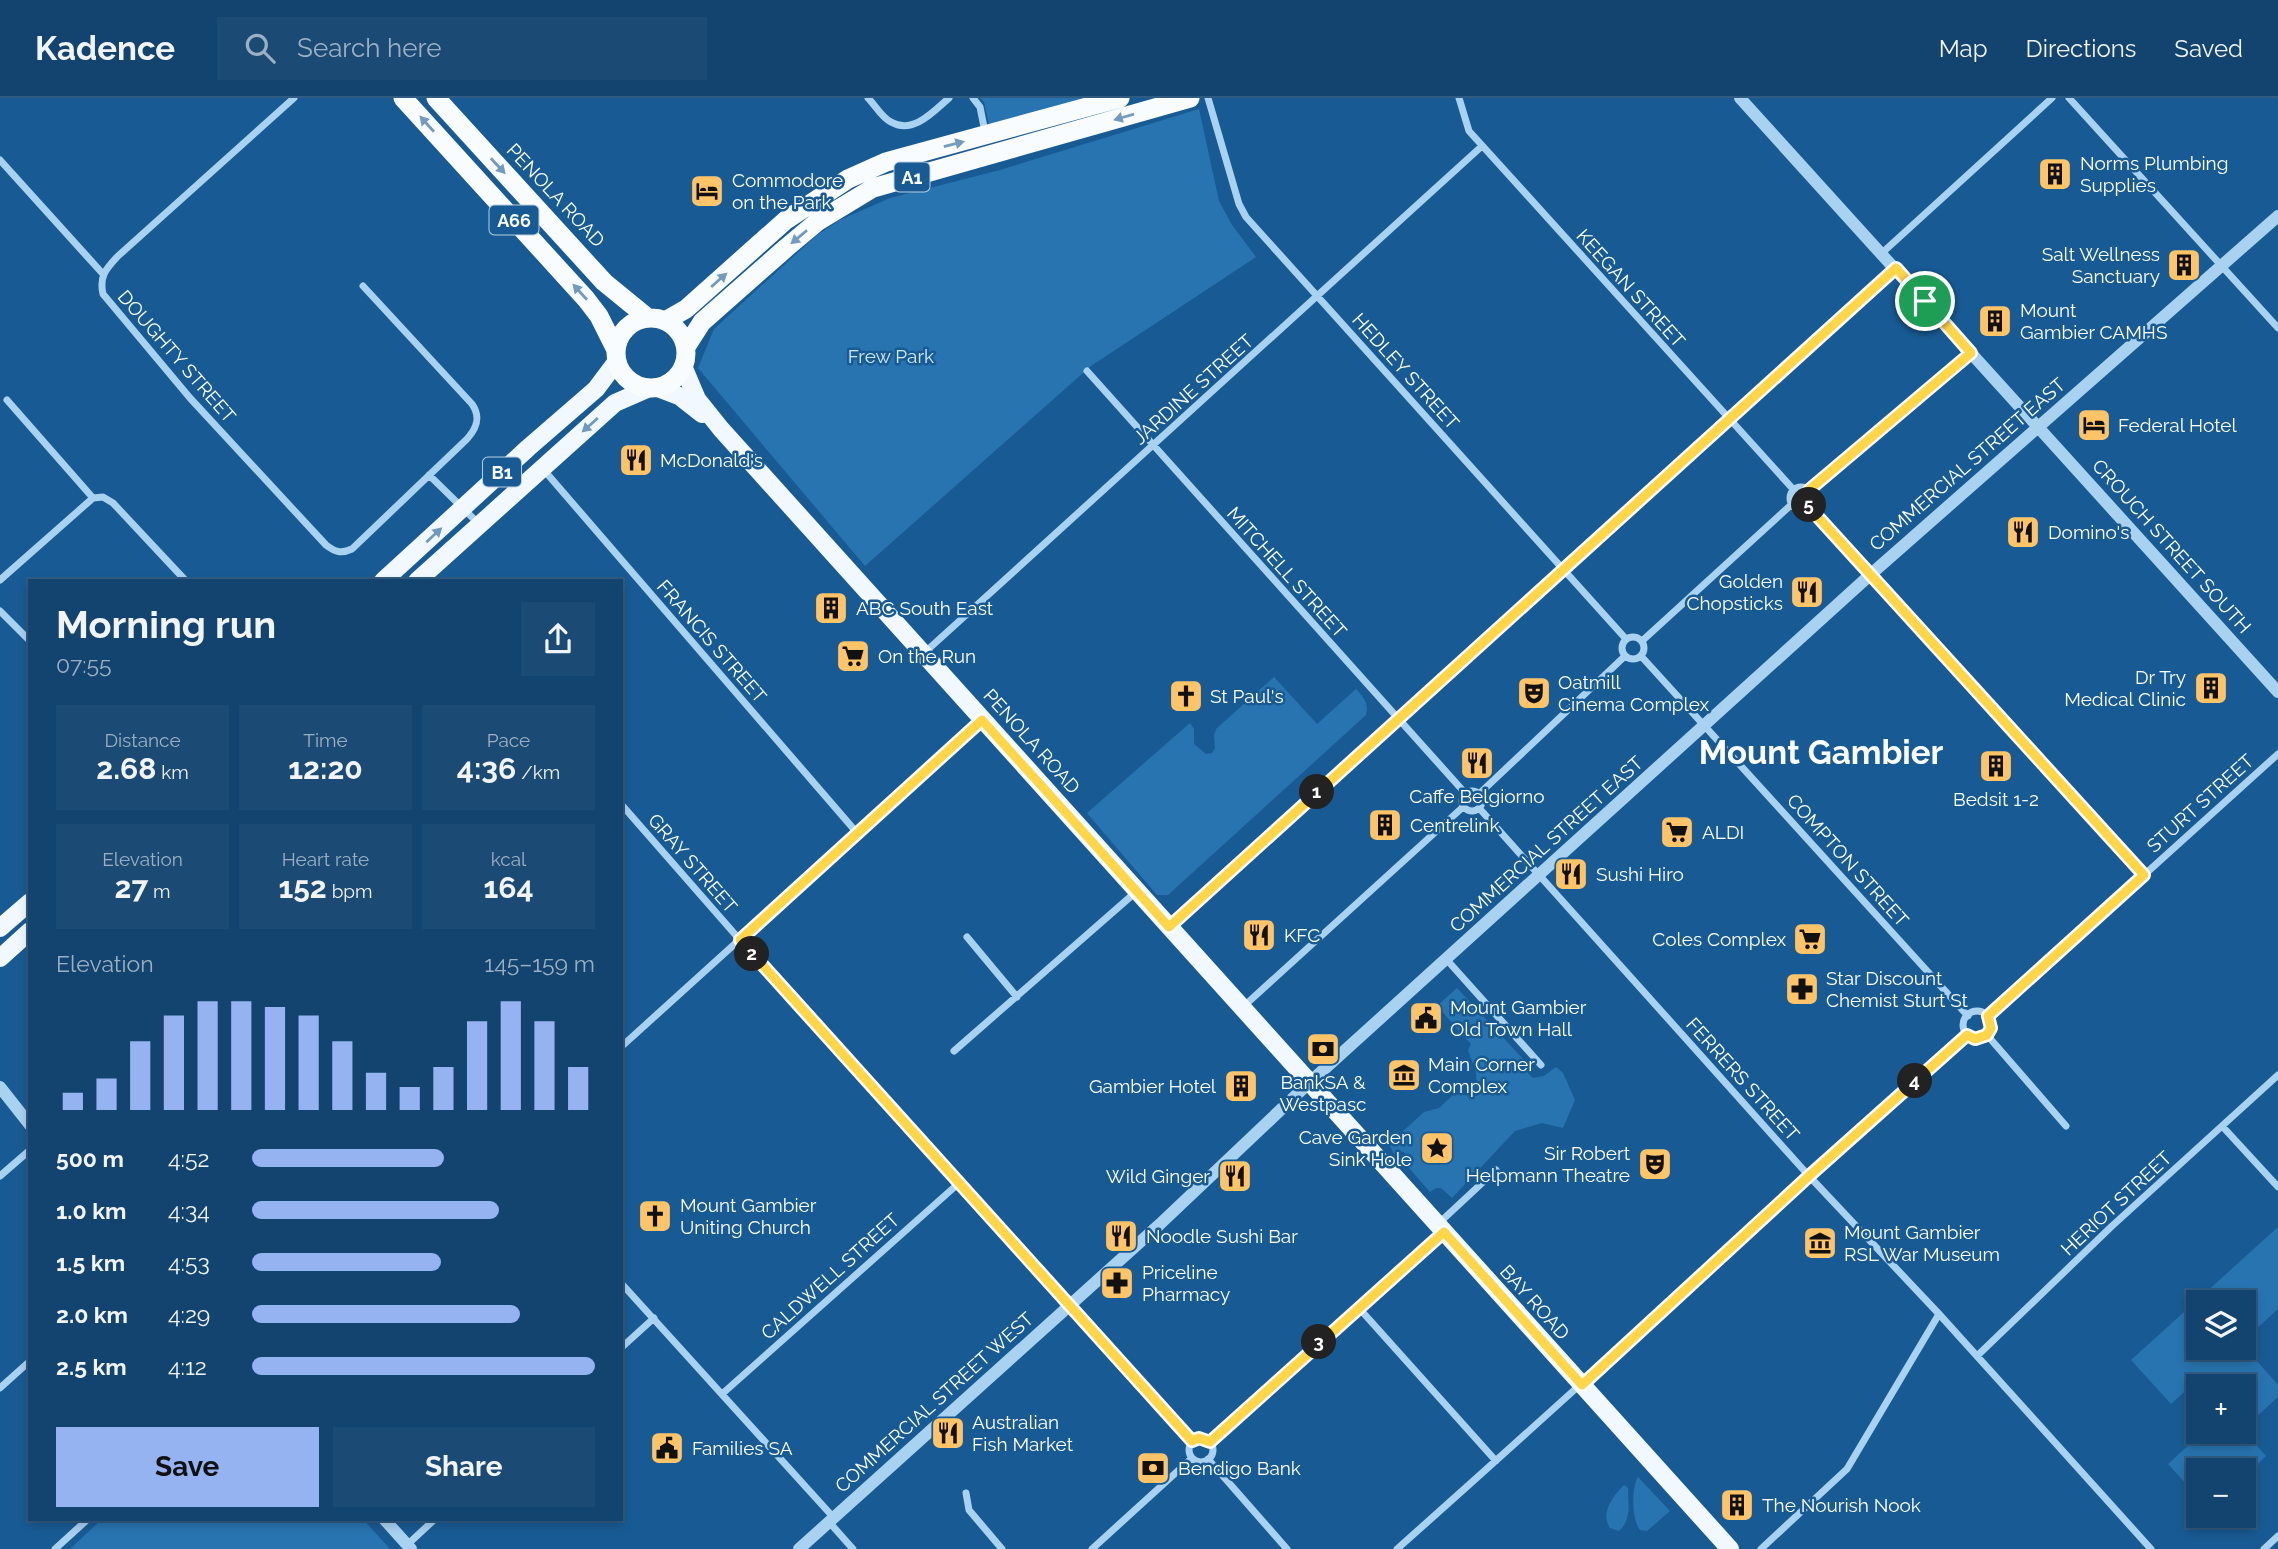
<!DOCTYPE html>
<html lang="en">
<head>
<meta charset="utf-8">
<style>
	:root { --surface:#12446f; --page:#1b4b74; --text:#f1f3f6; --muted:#9cb0c3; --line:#315c82; --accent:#95b2f1 }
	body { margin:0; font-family:Raleway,sans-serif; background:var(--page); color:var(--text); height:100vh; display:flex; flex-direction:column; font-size:26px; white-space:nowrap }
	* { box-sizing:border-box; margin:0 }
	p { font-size:23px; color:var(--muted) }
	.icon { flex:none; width:38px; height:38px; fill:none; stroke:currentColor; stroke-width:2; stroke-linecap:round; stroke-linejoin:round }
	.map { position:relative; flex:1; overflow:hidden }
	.sheet { position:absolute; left:28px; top:481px; width:595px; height:942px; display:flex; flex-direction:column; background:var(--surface); border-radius:0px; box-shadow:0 4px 10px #0003,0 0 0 2px var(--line) }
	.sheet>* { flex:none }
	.tools { position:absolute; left:2186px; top:1192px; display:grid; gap:14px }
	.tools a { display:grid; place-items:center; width:70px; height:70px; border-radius:0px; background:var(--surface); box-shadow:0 4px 10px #0003,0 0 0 2px var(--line); font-size:35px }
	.pin { position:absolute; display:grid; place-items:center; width:60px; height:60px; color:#fff; margin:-30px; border:4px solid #fff; border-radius:50%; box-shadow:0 2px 7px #0007 }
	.km { position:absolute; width:35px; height:35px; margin:-18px; border-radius:50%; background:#222; color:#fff; font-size:19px; line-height:35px; text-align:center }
	.round { display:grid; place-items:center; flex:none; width:74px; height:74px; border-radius:0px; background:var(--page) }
	.summary { display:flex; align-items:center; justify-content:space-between; height:119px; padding:0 28px }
	h1 { font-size:38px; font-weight:700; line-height:52px }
	.figures { display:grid; grid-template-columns:repeat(3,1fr); gap:10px; height:119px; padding:7px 28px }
	.figures div { display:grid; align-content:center; border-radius:0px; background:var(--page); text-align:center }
	.figures b { font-size:30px; font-weight:700 }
	.figures small { font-size:19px; font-weight:400 }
	.figures p { font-size:19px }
	.chart { height:196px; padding:14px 28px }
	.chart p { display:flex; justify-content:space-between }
	.chart svg { width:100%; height:126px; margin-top:7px; stroke:var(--accent); stroke-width:6 }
	.action { display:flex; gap:14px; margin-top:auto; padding:14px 28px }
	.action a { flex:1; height:80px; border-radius:0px; background:var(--accent); color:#111; font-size:28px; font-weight:700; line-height:80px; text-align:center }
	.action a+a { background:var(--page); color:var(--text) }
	ul { padding:0 28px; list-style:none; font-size:23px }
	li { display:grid; grid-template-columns:112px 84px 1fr; align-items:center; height:52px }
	li i { height:18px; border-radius:9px; background:var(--accent) }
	header { display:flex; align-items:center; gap:42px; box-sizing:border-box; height:98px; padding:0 35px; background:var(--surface); border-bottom:2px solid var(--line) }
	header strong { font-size:33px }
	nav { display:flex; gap:38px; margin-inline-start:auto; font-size:24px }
	.search { width:490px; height:63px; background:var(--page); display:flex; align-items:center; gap:18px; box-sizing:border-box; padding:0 24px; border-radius:0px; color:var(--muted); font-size:26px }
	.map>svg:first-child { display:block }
	.green { fill:#2874b0 }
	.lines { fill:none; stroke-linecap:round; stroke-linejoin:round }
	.minor { stroke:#a9d1f0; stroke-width:7 }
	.tertiary { stroke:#a9d1f0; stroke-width:12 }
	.primary { stroke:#f2f8ff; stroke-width:18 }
	.trunk { stroke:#f8fcff; stroke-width:19 }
	.oneway { fill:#729bbf }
	.oneway2 { fill:#6f9abf }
	.route-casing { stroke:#fff; stroke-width:14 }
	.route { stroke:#ffd54a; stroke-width:9 }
	.labels { text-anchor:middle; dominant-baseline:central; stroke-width:5; stroke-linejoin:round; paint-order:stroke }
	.shield { fill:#185b94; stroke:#bacedf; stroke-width:2 }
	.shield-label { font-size:18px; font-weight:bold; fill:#fff }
	.poi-label { font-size:19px; fill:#fff; stroke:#185b94; text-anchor:start }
	.street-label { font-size:19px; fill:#fff; stroke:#185b94 }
	.park-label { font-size:19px; fill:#d0e8fb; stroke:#185b94 }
	.town-label { font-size:33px; font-weight:bold; fill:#fff; stroke:#185b94 }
</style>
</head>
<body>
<header>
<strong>Kadence</strong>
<div class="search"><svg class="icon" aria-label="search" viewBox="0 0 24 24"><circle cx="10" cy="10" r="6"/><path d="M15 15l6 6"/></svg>Search here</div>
<nav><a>Map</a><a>Directions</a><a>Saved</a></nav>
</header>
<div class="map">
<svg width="2278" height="1451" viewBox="0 0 2278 1451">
	<rect width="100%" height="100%" fill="#185b94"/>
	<path class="green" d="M980 0H1096L990 31 984 4Z
		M1199 11 1219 103 1232 127 1256 159 1091 268 865 468 698 270 714 231 817 137 840 122 890 100 1000 72Z
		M1274 579 1317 626 1356 591C1364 600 1369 605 1366 617L1168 797H1157L1087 715 1190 625 1194 631V646L1206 656 1212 655 1215 650 1214 638 1216 631Z
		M1457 890 1524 962 1528 975 1533 980 1544 978 1556 969 1563 975 1575 1002 1563 1030 1542 1025 1515 1033 1452 1100 1441 1090H1436L1430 1094 1402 1062 1406 1059 1404 1054 1399 1053 1394 1056 1389 1046 1424 1014 1439 1010 1454 996 1477 998 1476 974 1468 952 1471 946 1437 908Z
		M2278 1129V1211L2244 1242V1204H2198V1250L2244 1248 2278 1287V1299L2244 1330V1288H2198V1291L2193 1286 2171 1306 2131 1262Z
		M2244 1333 2266 1358 2244 1379V1372H2198V1399L2168 1366 2203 1334Z
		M1638 1379 1670 1413 1647 1433 1640 1432C1632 1422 1631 1390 1638 1379Z
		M1624 1387 1628 1390C1628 1406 1632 1421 1619 1433L1610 1430C1600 1415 1613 1398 1624 1387Z
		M102 1421H363L390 1451H70Z"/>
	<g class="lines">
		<path class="minor" d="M294 0 118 158C106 171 99 178 103 196L190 300 326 447C335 454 341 456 352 451L467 341C477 330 481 319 472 306L363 188
			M868 0C875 7 882 20 891 24 913 37 934 13 949 0
			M973 0 980 9 985 34
			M1208 0 1239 106 1246 119 1626 541
			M1459 0 1469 33 1793 391
			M2069 0 2278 230
			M0 62 103 176
			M1882 155 2052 0
			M1087 273 1465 695
			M7 302 93 400
			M543 371 858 736
			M429 377 479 426
			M1790 400a11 11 0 1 1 22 0a11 11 0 1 1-22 0Z
			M1809 392 1971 255
			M1808 408 2144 777
			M0 482 93 400 103 399 113 405 186 483
			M0 513 30 543
			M1622 550a11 11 0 1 1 22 0a11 11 0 1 1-22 0Z
			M1642 543 1792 406
			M923 556 1482 48
			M1641 558 1968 918
			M1462 703a10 10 0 1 1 20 0a10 10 0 1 1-20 0Z
			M1479 696 1625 558
			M621 706 740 842 1192 1343
			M1479 710 1809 1078 1939 1216 2151 1451
			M1170 828 1896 170
			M967 839 1017 899
			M1447 862 1541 967
			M1244 908 1463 709
			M1963 927a14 14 0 1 1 28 0a14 14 0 1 1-28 0Z
			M1988 918 2278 656
			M1987 937 2066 1028
			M621 949 981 623
			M954 953 1137 793
			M2223 1029 2278 1089
			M0 1078 30 1052
			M1438 1126 1496 1072
			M621 1185 834 1420
			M1358 1209 1496 1363
			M621 1250 654 1220
			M1977 1258 2112 1128 2278 977
			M0 1290 30 1263
			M722 1296 959 1085
			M1189 1352a12 12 0 1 1 24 0a12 12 0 1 1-24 0Z
			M1210 1344 1444 1134
			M1208 1361 1287 1451
			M966 1395 969 1412 1002 1451
			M829 1424 853 1451
			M407 1447 435 1421
			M55 1451 88 1421
			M1092 1451 1192 1360
			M1397 1451C1589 1281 1776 1107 1967 937
			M1761 1451 1847 1371 1939 1216
			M2264 1451 2278 1438"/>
		<path class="tertiary" d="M1740 0 2278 594
			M0 989 30 1027
			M384 1421 411 1451
			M799 1451 1159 1127 1310 984 1870 477 2278 118"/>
		<path class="primary" d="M683 268 697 301 721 331 1730 1451
			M658 290 679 298 702 316
			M383 483 528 350 596 291 617 263
			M417 483 615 305 647 291
			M0 830 30 804
			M0 860 30 833"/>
		<path class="trunk" d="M403 0 586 201 599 218 616 252
			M436 0 604 184 648 220
			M616 255a35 35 0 1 1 70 0a35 35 0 1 1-70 0Z
			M665 223 686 211 786 122 848 81 886 64 1120 0
			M686 249 702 224 786 150 817 124 873 90 1190 0"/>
	</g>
	<defs><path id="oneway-solid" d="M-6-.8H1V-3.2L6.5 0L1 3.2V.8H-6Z" transform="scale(1.75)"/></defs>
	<g class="oneway">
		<use href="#oneway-solid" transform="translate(1124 19) rotate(164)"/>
		<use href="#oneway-solid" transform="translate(427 26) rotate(-132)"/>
		<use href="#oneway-solid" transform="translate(954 46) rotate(-14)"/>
		<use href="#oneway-solid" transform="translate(498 68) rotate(47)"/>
		<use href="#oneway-solid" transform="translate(799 139) rotate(140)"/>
		<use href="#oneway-solid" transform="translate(719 182) rotate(-42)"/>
		<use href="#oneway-solid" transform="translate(580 194) rotate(-132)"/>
	</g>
	<g class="oneway2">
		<use href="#oneway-solid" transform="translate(590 327) rotate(138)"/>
		<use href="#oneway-solid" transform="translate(434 437) rotate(-43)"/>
	</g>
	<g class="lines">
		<g class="route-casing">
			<path id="route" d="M1896 170 1971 255 1809 392 1812 402 1808 408 2144 777 1988 918 1991 930 1987 937 1975 941 1967 937 1809 1078 1582 1287 1444 1134 1210 1344 1199 1340 1192 1343 740 842 982 622 1169 829Z"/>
		</g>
		<use href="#route" class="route"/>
	</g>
	<defs>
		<g id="building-square" transform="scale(1.75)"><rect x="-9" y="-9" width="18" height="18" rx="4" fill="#ffc468" stroke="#185b94"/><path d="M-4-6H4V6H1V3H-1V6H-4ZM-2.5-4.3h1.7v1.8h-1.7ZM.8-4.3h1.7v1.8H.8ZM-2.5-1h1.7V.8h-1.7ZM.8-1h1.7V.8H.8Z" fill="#111"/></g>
		<g id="hotel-square" transform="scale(1.75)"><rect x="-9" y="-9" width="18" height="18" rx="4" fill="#ffc468" stroke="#185b94"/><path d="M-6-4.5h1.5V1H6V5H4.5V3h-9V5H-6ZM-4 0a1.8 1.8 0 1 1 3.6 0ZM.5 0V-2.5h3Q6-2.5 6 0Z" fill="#111"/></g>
		<g id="restaurant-square" transform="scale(1.75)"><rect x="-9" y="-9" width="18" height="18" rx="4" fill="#ffc468" stroke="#185b94"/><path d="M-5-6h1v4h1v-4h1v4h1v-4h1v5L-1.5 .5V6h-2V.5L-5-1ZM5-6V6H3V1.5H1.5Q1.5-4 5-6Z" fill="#111"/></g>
		<g id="supermarket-square" transform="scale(1.75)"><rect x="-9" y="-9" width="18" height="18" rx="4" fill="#ffc468" stroke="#185b94"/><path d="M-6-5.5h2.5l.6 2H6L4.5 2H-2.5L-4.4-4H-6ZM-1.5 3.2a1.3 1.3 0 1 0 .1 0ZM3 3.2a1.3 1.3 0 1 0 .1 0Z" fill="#111"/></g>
		<g id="theatre-square" transform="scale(1.75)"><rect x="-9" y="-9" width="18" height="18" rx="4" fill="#ffc468" stroke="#185b94"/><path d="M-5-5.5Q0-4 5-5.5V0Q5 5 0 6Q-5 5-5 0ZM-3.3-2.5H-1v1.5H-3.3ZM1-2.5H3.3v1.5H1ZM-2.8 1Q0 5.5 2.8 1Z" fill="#111"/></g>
		<g id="church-square" transform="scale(1.75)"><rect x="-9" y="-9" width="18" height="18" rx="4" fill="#ffc468" stroke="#185b94"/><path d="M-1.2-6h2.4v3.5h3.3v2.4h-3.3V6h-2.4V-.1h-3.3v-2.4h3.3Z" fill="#111"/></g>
		<g id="pharmacy-square" transform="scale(1.75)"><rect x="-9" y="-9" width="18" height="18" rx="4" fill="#ffc468" stroke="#185b94"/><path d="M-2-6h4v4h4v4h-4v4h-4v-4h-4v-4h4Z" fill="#111"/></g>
		<g id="civic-square" transform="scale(1.75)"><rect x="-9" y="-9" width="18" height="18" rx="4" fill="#ffc468" stroke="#185b94"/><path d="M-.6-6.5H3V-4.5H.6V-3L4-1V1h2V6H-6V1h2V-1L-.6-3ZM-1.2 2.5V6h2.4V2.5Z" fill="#111"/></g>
		<g id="bank-square" transform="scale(1.75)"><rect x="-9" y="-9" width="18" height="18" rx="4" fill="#ffc468" stroke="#185b94"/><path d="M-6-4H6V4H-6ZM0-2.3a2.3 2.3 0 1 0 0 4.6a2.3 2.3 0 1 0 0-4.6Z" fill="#111"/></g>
		<g id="museum-square" transform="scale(1.75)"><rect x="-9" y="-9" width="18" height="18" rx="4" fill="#ffc468" stroke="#185b94"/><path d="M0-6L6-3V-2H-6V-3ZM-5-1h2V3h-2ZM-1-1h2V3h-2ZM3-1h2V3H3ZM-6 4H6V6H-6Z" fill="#111"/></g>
		<g id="sight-square" transform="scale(1.75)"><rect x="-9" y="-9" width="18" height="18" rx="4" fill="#ffc468" stroke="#185b94"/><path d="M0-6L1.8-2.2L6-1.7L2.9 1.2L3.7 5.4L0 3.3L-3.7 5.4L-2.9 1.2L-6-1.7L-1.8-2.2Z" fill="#111"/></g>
	</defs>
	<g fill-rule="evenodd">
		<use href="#building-square" x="2055" y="76"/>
		<use href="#hotel-square" x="707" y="93"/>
		<use href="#building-square" x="2184" y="167"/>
		<use href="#building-square" x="1995" y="223"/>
		<use href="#hotel-square" x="2094" y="327"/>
		<use href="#restaurant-square" x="636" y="362"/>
		<use href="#restaurant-square" x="2023" y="434"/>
		<use href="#restaurant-square" x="1807" y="494"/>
		<use href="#building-square" x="831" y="510"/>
		<use href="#supermarket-square" x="853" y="558"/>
		<use href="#building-square" x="2211" y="590"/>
		<use href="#theatre-square" x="1534" y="595"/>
		<use href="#church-square" x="1186" y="598"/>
		<use href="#restaurant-square" x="1477" y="665"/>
		<use href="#building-square" x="1996" y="668"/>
		<use href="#building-square" x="1385" y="727"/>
		<use href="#supermarket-square" x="1677" y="734"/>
		<use href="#restaurant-square" x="1571" y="776"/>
		<use href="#restaurant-square" x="1259" y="837"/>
		<use href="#supermarket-square" x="1810" y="841"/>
		<use href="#pharmacy-square" x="1802" y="891"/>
		<use href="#civic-square" x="1426" y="920"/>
		<use href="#bank-square" x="1323" y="951"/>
		<use href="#museum-square" x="1404" y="977"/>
		<use href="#building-square" x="1241" y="988"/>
		<use href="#sight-square" x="1437" y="1050"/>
		<use href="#theatre-square" x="1655" y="1066"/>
		<use href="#restaurant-square" x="1235" y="1078"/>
		<use href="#church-square" x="655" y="1118"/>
		<use href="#restaurant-square" x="1121" y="1138"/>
		<use href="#museum-square" x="1820" y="1145"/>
		<use href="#pharmacy-square" x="1117" y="1185"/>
		<use href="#restaurant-square" x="948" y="1335"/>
		<use href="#civic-square" x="667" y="1350"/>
		<use href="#bank-square" x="1153" y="1370"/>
		<use href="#building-square" x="1737" y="1407"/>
	</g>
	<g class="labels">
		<g class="shield">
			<rect x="894.5" y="64.5" width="35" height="29" rx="5"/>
			<rect x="489.5" y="107.5" width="49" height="29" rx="5"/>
			<rect x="483" y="359.5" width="38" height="29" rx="5"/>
		</g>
		<g class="shield-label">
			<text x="912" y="79">A1</text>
			<text x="514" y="122">A66</text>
			<text x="502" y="374">B1</text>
		</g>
		<g class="poi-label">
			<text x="2080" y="65">Norms Plumbing<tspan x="2080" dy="22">Supplies</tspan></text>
			<text x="732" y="82">Commodore<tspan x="732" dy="22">on the Park</tspan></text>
			<text x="2160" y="156" text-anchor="end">Salt Wellness<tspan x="2160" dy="22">Sanctuary</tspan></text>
			<text x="2020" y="212">Mount<tspan x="2020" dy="22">Gambier CAMHS</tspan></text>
			<text x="2118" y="327">Federal Hotel</text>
			<text x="660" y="362">McDonald's</text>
			<text x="2048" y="434">Domino's</text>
			<text x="1783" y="483" text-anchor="end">Golden<tspan x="1783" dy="22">Chopsticks</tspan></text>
			<text x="856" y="510">ABC South East</text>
			<text x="878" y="558">On the Run</text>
			<text x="2186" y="579" text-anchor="end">Dr Try<tspan x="2186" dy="22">Medical Clinic</tspan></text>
			<text x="1558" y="584">Oatmill<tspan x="1558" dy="22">Cinema Complex</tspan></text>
			<text x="1210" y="598">St Paul's</text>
			<text x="1477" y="698" text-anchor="middle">Caffe Belgiorno</text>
			<text x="1996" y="701" text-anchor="middle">Bedsit 1-2</text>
			<text x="1410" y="727">Centrelink</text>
			<text x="1702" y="734">ALDI</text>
			<text x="1596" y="776">Sushi Hiro</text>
			<text x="1284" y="837">KFC</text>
			<text x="1786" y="841" text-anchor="end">Coles Complex</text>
			<text x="1826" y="880">Star Discount<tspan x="1826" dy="22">Chemist Sturt St</tspan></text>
			<text x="1450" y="909">Mount Gambier<tspan x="1450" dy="22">Old Town Hall</tspan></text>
			<text x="1428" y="966">Main Corner<tspan x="1428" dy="22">Complex</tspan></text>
			<text x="1323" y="984" text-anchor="middle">BankSA &amp;<tspan x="1323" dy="22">Westpasc</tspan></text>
			<text x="1216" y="988" text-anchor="end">Gambier Hotel</text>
			<text x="1412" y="1039" text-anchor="end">Cave Garden<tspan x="1412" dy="22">Sink Hole</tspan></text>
			<text x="1630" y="1055" text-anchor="end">Sir Robert<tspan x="1630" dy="22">Helpmann Theatre</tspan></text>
			<text x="1210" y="1078" text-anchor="end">Wild Ginger</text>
			<text x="680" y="1107">Mount Gambier<tspan x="680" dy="22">Uniting Church</tspan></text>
			<text x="1844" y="1134">Mount Gambier<tspan x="1844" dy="22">RSL War Museum</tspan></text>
			<text x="1146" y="1138">Noodle Sushi Bar</text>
			<text x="1142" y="1174">Priceline<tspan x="1142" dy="22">Pharmacy</tspan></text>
			<text x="972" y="1324">Australian<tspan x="972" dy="22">Fish Market</tspan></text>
			<text x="692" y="1350">Families SA</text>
			<text x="1178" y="1370">Bendigo Bank</text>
			<text x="1762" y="1407">The Nourish Nook</text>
		</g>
		<g class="street-label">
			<text transform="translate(556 97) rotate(47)">PENOLA ROAD</text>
			<text transform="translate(1631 190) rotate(48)">KEEGAN STREET</text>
			<text transform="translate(177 258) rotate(49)">DOUGHTY STREET</text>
			<text transform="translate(1406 273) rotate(48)">HEDLEY STREET</text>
			<text transform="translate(1193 291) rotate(-42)">JARDINE STREET</text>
			<text transform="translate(1967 366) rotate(-41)">COMMERCIAL STREET EAST</text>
			<text transform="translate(2172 448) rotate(48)">CROUCH STREET SOUTH</text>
			<text transform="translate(1287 474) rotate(48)">MITCHELL STREET</text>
			<text transform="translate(712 543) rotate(49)">FRANCIS STREET</text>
			<text transform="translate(1032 643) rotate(48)">PENOLA ROAD</text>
			<text transform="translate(2200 705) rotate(-42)">STURT STREET</text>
			<text transform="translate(1546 746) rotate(-42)">COMMERCIAL STREET EAST</text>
			<text transform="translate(1848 762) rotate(48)">COMPTON STREET</text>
			<text transform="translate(693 765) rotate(49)">GRAY STREET</text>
			<text transform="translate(1743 981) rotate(48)">FERRERS STREET</text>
			<text transform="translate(2116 1105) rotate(-43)">HERIOT STREET</text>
			<text transform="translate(830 1178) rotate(-42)">CALDWELL STREET</text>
			<text transform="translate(1535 1204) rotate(48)">BAY ROAD</text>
			<text transform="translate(934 1304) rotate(-42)">COMMERCIAL STREET WEST</text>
		</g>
		<g class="park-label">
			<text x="891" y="258">Frew Park</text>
		</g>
		<g class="town-label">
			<text x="1821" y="654">Mount Gambier</text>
		</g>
	</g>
</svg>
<div class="tools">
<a><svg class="icon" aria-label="layers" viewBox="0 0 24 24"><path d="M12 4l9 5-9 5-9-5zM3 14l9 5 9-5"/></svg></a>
<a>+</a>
<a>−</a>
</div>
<div class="pin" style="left:1925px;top:203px;background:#1e9e55"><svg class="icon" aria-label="arrive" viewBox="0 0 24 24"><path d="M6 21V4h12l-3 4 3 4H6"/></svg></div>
<b class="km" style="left:1317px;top:694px">1</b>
<b class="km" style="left:752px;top:856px">2</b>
<b class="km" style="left:1319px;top:1244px">3</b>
<b class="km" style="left:1915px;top:983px">4</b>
<b class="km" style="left:1809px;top:407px">5</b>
<section class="sheet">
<div class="summary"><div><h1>Morning run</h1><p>07:55</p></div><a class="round"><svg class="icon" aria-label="share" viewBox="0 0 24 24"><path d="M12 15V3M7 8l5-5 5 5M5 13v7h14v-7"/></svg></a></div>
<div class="figures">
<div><p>Distance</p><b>2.68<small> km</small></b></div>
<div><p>Time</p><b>12:20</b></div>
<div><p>Pace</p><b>4:36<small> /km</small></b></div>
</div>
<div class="figures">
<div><p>Elevation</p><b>27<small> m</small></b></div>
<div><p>Heart rate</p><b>152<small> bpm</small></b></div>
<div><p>kcal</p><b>164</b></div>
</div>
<div class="chart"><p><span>Elevation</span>145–159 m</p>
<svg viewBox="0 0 160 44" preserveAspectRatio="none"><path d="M5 44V38M15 44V33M25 44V20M35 44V11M45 44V6M55 44V6M65 44V8M75 44V11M85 44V20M95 44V31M105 44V36M115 44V29M125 44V13M135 44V6M145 44V13M155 44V29"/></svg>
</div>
<ul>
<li><b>500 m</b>4:52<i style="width:56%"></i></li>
<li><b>1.0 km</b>4:34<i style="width:72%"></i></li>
<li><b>1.5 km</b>4:53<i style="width:55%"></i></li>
<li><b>2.0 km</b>4:29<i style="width:78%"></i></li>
<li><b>2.5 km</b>4:12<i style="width:100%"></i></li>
</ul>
<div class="action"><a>Save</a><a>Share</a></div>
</section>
</div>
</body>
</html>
